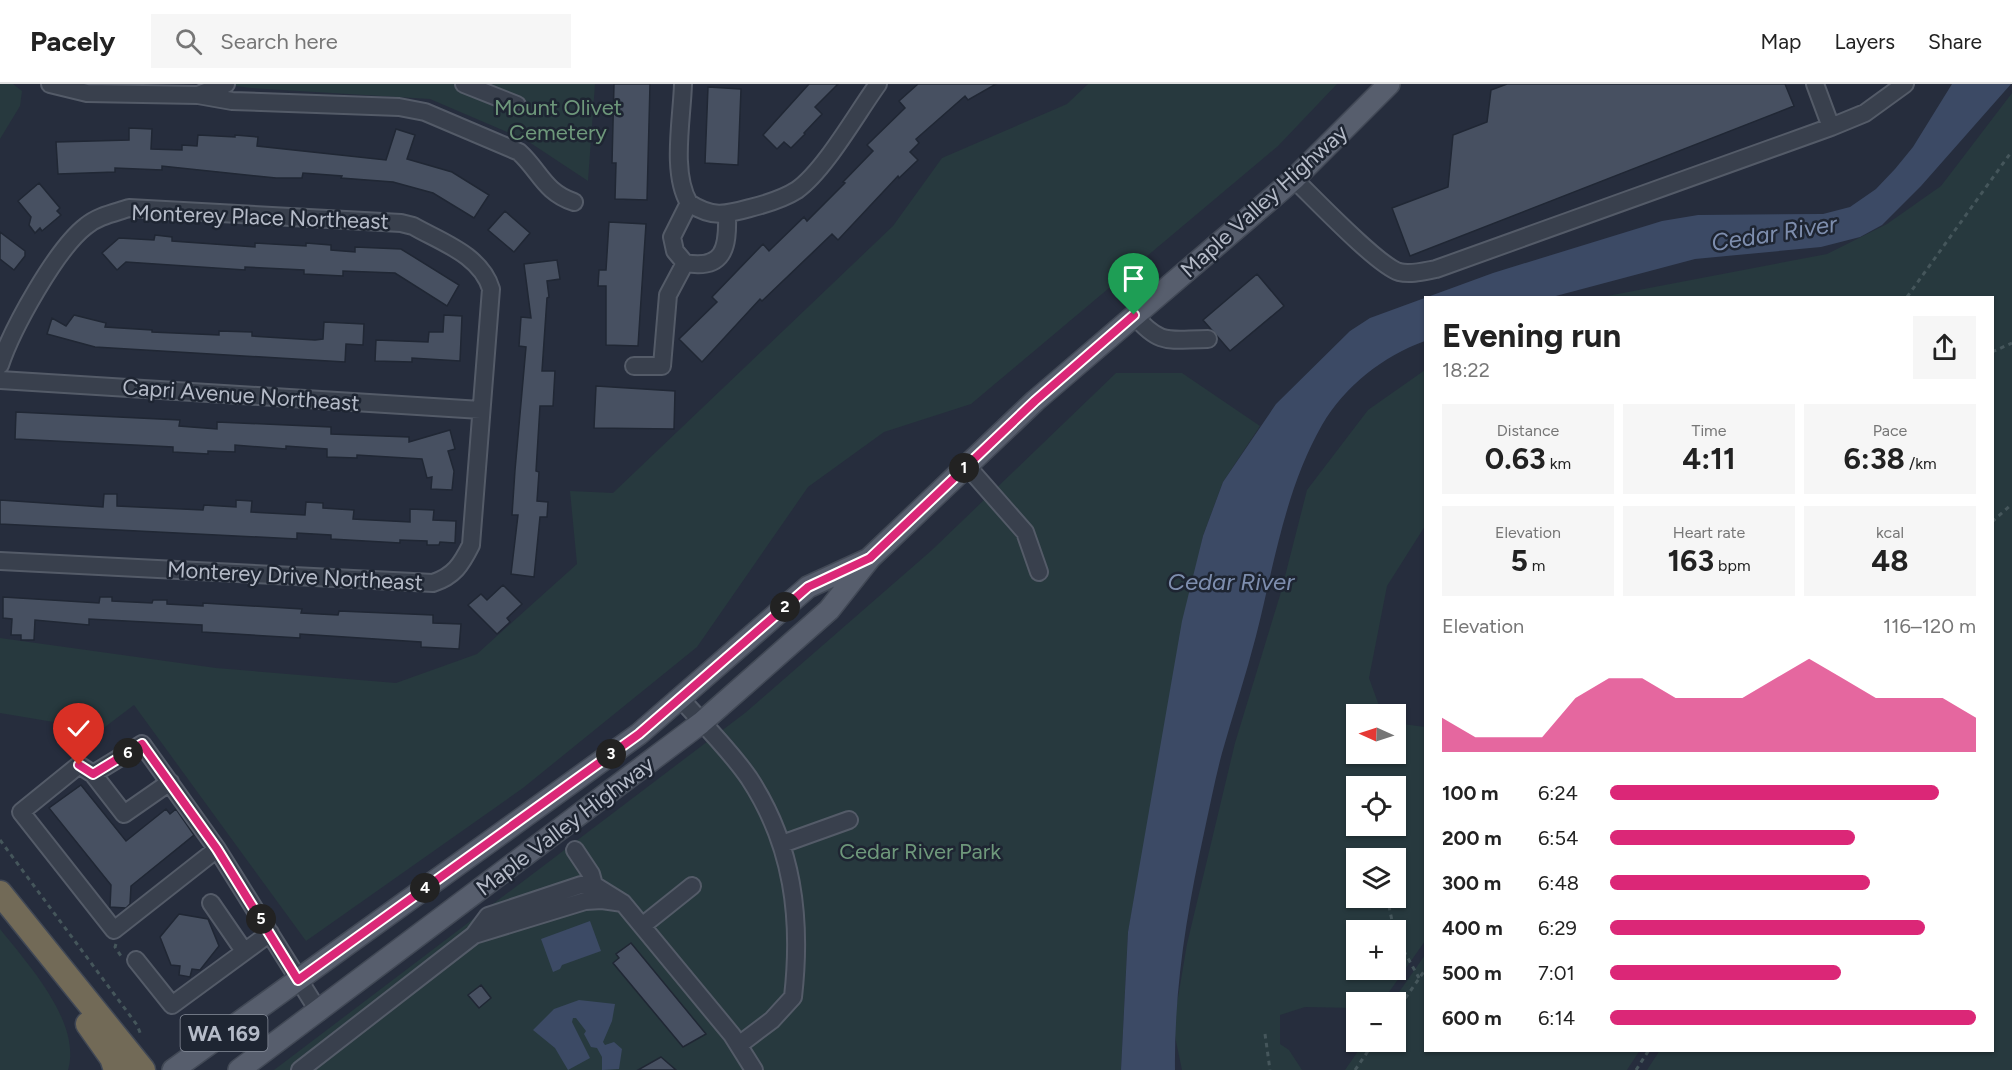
<!DOCTYPE html>
<html lang="en">
<head>
<meta charset="utf-8">
<style>
	:root { --surface:#fff; --page:#f6f6f6; --text:#222; --muted:#767676; --line:#e0e0e0; --accent:#db2777 }
	body { margin:0; font-family:Figtree,sans-serif; background:var(--page); color:var(--text); height:100vh; display:flex; flex-direction:column; font-size:22px; white-space:nowrap }
	* { box-sizing:border-box; margin:0 }
	p { font-size:20px; color:var(--muted) }
	.icon { flex:none; width:33px; height:33px; fill:none; stroke:currentColor; stroke-width:2; stroke-linecap:round; stroke-linejoin:round }
	.map { position:relative; flex:1; overflow:hidden }
	.side { position:absolute; left:1424px; top:212px; width:570px; height:756px; display:flex; flex-direction:column; background:var(--surface); border-radius:0px; box-shadow:0 2px 4px #0004 }
	.side>* { flex:none }
	.needle { width:39px; rotate:273deg }
	.controls { position:absolute; left:1346px; top:620px; display:grid; gap:12px }
	.controls a { display:grid; place-items:center; width:60px; height:60px; border-radius:0px; background:var(--surface); box-shadow:0 2px 4px #0004; font-size:30px }
	.pin { position:absolute; display:grid; place-items:center; width:51px; height:51px; color:#fff; margin:-62px -26px; border-radius:50% 50% 50% 0; rotate:-45deg; box-shadow:0 0 6px #0007 }
	.pin .icon { rotate:45deg }
	.km { position:absolute; width:30px; height:30px; margin:-15px; border-radius:50%; background:#222; color:#fff; font-size:16px; line-height:30px; text-align:center }
	.round { display:grid; place-items:center; flex:none; width:63px; height:63px; border-radius:0px; background:var(--page) }
	.overview { display:flex; align-items:center; justify-content:space-between; height:102px; padding:0 18px }
	h1 { font-size:33px; font-weight:700; line-height:45px }
	.stats { display:grid; grid-template-columns:repeat(3,1fr); gap:9px; height:102px; padding:6px 18px }
	.stats div { display:grid; align-content:center; border-radius:0px; background:var(--page); text-align:center }
	.stats b { font-size:30px; font-weight:700 }
	.stats small { font-size:16px; font-weight:400 }
	.stats p { font-size:16px }
	.chart { height:168px; padding:12px 18px }
	.chart p { display:flex; justify-content:space-between }
	.chart svg { width:100%; height:108px; margin-top:6px; fill:var(--accent); opacity:.7 }
	ul { padding:0 18px; list-style:none; font-size:20px }
	li { display:grid; grid-template-columns:96px 72px 1fr; align-items:center; height:45px }
	li i { height:15px; border-radius:8px; background:var(--accent) }
	header { display:flex; align-items:center; gap:36px; box-sizing:border-box; height:84px; padding:0 30px; background:var(--surface); border-bottom:2px solid var(--line) }
	header strong { font-size:28px }
	nav { display:flex; gap:33px; margin-inline-start:auto; font-size:21px }
	.search { width:420px; height:54px; background:var(--page); display:flex; align-items:center; gap:15px; box-sizing:border-box; padding:0 21px; border-radius:0px; color:var(--muted); font-size:22px }
	.map>svg:first-child { display:block }
	.green { fill:#27393e; fill-rule:evenodd }
	.water { fill:#3c4a65 }
	.building { fill:#475061; stroke:#202734; stroke-width:1.5 }
	.lines { fill:none; stroke-linecap:round; stroke-linejoin:round }
	.minor-casing { stroke:#545b68; stroke-width:20 }
	.major-casing { stroke:#424956; stroke-width:24 }
	.highway-casing { stroke:#414855; stroke-width:27 }
	.path { stroke:#45565b; stroke-width:3; stroke-dasharray:4.5 4.5; stroke-linecap:butt }
	.minor { stroke:#39404d; stroke-width:16 }
	.major { stroke:#575e6d; stroke-width:21 }
	.highway { stroke:#726a57; stroke-width:24 }
	.route-casing { stroke:#fff; stroke-width:12 }
	.route { stroke:#db2777; stroke-width:8 }
	.labels { text-anchor:middle; dominant-baseline:central; stroke-width:5; stroke-linejoin:round; paint-order:stroke }
	.shield { fill:#1e2532; stroke:#888e9b; stroke-width:1.5 }
	.shield-label { font-size:21px; font-weight:bold; fill:#b5bbc8 }
	.park-label { font-size:22px; fill:#6e987b; stroke:#1e2532 }
	.street-label { font-size:22px; fill:#b5bbc8; stroke:#1e2532 }
	.water-label { font-size:24px; font-style:italic; fill:#7e8eae; stroke:#1e2532 }
</style>
</head>
<body>
<header>
<strong>Pacely</strong>
<div class="search"><svg class="icon" aria-label="search" viewBox="0 0 24 24"><circle cx="10" cy="10" r="6"/><path d="M15 15l6 6"/></svg>Search here</div>
<nav><a>Map</a><a>Layers</a><a>Share</a></nav>
</header>
<div class="map">
<svg width="2012" height="986" viewBox="0 0 2012 986">
	<rect width="100%" height="100%" fill="#262d3d"/>
	<path class="green" d="M0 0H13L22 7 20 22 0 55Z
		M220 0H595L588 97 526 56 430 15 251 4Z
		M1088 0H1337L1278 62 971 320 884 348 808 403 697 563 523 704 306 857 134 621 101 646 0 629V554L216 584 396 599 477 570 577 480 570 407 613 409 893 142 942 74 1067 20Z
		M2012 9V986H1647L1660 966H1992V213H1602L1827 170 1887 140 1941 102Z
		M1425 286V442L1387 502 1369 594 1382 630H1356V669H1395V639L1425 643V857L1382 918H1356V924L1305 923 1280 931V960L1289 966 1302 986H1182L1173 943 1187 860 1235 659 1281 508 1307 406 1368 326ZM1356 702H1395V741H1356ZM1356 774H1395V813H1356ZM1356 846H1395V885H1356Z
		M1116 289H1182L1260 342 1223 398 1203 452 1128 848 1121 986H274L745 629 932 466Z
		M0 845C28 880 82 939 68 986H0Z
		M1425 871V966H1640L1627 986H1345L1365 957H1395V918H1392Z"/>
	<path class="water" d="M1952 0H2011L1921 102 1882 141 1860 153 1821 163 1695 175 1552 213H1425V257C1383 272 1345 302 1322 341 1285 406 1274 481 1256 552 1246 591 1233 630 1222 669 1215 695 1210 722 1204 749 1187 827 1174 905 1175 986H1121L1128 848 1182 537 1203 452 1223 398 1276 320 1350 247 1370 234 1493 189 1662 137 1698 131 1823 130 1850 123 1876 105 1895 85 1913 63Z
		M590 837 601 867 562 881 560 885 553 888 541 855Z
		M579 916 615 920 612 937 603 958 605 961 614 958 622 965 619 985 602 986V973L597 964 591 963 584 950 586 947 576 934H573L572 938 590 974 568 986 555 964 533 946 554 925Z"/>
	<path class="building" d="M614 0H650L647 116 615 115 616 79H612Z
		M809 0H838L815 23 822 30 804 49 805 50 791 64 784 58 777 65 763 51Z
		M918 0H996L968 16 965 12 916 55 919 59 910 68 918 76 899 94 898 92 838 156 832 150 762 217 760 215 702 278 679 255 717 218 712 213 763 160 769 167 804 133 807 137 845 99 843 98 873 67 867 61 905 24 899 17Z
		M1507 0H1785L1794 22 1410 172 1392 124 1448 103 1453 51 1487 38 1491 6Z
		M708 3 741 5 738 81 705 79Z
		M129 44 152 45 151 65 182 66V61L197 62 198 51 235 53V51L258 53 257 62 386 76 396 45 415 51 407 75 452 88 489 111 474 134 433 109 393 98 341 94 342 92 303 89 302 94H276L162 82V86L115 84V88L58 90 56 58 129 56Z
		M39 99 60 124 57 127 61 131 42 147 40 144 35 149 29 141 31 133 18 117Z
		M505 127 530 149 514 168 488 146Z
		M609 138 646 140 638 262 606 261V202H598L599 186H606Z
		M0 148 25 167V172L14 186 0 175Z
		M155 151 172 153V157L255 163V159L306 162V159L331 161V166L355 168V163L401 165 459 201 447 222 395 189 343 187V192L304 190V186L245 183V186L126 178 117 186 102 169 119 154 154 156Z
		M557 176 560 195 547 197 549 213 547 214 542 287H555L553 322H540L536 387 539 388 537 417 548 418 547 433H540L534 493 511 490 518 431H512L515 386 526 263 519 262 521 233 531 234 524 180Z
		M1257 190 1284 222 1230 267 1203 236Z
		M74 231 106 239 105 243 152 246V248L219 251V247L252 248V252L315 256 323 255 324 238 364 240 363 261 346 260 345 278 95 263 47 250 52 234 66 242Z
		M444 231 462 232 460 277 412 274V278L375 277 376 256 428 258 429 248H443Z
		M596 302 675 307 674 345 594 344Z
		M16 328 180 336 179 342 217 345V338L331 343V350L409 353V358L450 346 455 365 448 367 454 387 452 406 431 405 432 393 427 394 422 375 357 371V374L327 373V365L286 362V365L235 361V368L208 367V370L173 368V363L15 355Z
		M104 410H117V422L203 426 204 421 236 423V416L252 417 251 428 305 431 306 418 323 419V424L354 426 353 435 410 438V425L434 426 433 436 456 437 455 459 440 458 439 461H427V457L400 456V459L331 455V451L297 449V455L0 440V416L103 423Z
		M503 501 522 520 507 534 510 538 497 550 468 521 481 510 487 516Z
		M3 513 99 519 100 513H112V517L152 519 153 516H167V520L203 522V519L302 525 301 529 338 531 339 527 433 531V539L461 540 459 565 421 563V558L300 550V554L202 548V541L89 535V541L35 536 34 556H21V551H11L12 535 3 534Z
		M81 701 126 757 166 725 170 730 176 725 194 751 131 802 130 820 126 824 110 823 111 801 49 724Z
		M179 830 208 835 219 862 200 886 192 885 190 893 179 891 180 882 171 881 160 853Z
		M631 859 706 950 683 963 613 879 619 874 616 870Z
		M481 901 491 914 479 924 468 911Z
		M661 973 676 986H638Z"/>
	<g class="lines">
		<g class="minor-casing">
			<path id="minor" d="M50 0 87 9 198 11 232 17 399 23 425 28 519 68C540 87 544 108 574 118
				M464 0 517 21
				M1815 0 1831 43
				M198 11 226 0
				M1294 95C1314 114 1377 181 1399 188 1411 191 1425 187 1436 185L1831 43 1865 29 1905 0
				M689 119C712 134 725 131 750 124 766 120 783 115 797 106 825 86 857 29 878 0
				M685 179C724 186 728 164 727 131
				M1134 231C1161 263 1170 255 1208 255
				M0 281C12 245 56 165 86 142 98 132 114 129 129 124L401 139 413 142C441 158 481 171 491 205L471 461C461 481 454 492 433 499L0 477
				M634 282H662L668 211 685 179 675 167 672 153 689 119C671 89 682 35 683 0
				M0 296 481 326
				M967 382 1025 448 1039 488
				M680 614C703 640 729 665 749 694 793 761 802 834 793 913L772 936 739 961
				M93 690 124 730 170 698
				M782 760 849 736
				M217 765 114 846 21 728 79 681 93 690 142 660 217 765 319 928
				M575 766 591 790 594 801
				M211 819 244 867
				M623 819 602 816 585 817 474 851 488 832 581 801H594L623 819 732 951 754 986
				M642 842 692 802
				M136 876 172 921 270 849
				M300 986 474 851"/>
		</g>
		<g class="major-casing">
			<path id="major" d="M173 986 639 650 808 503 867 476
				M239 986 701 639 829 526 870 474 1035 317 1294 95 1389 0"/>
		</g>
		<g class="highway-casing">
			<path id="highway" d="M0 809 143 986
				M88 940 112 974 116 986"/>
		</g>
		<path class="path" d="M1907 213 2012 67
			M1992 268 2012 259
			M1992 438 2012 420
			M0 756 137 941 141 951
			M1387 813 1394 846
			M1395 851 1419 894
			M116 860 115 863 121 872
			M1395 929 1425 886
			M1265 950 1270 986
			M1355 986 1375 957
			M1636 986 1649 966"/>
		<use href="#minor" class="minor"/>
		<use href="#major" class="major"/>
		<use href="#highway" class="highway"/>
	</g>
	<g class="lines">
		<g class="route-casing">
			<path id="route" d="M79 681 93 690 142 660 217 765 298 896 639 650 808 503 870 474 1035 317 1134 231"/>
		</g>
		<use href="#route" class="route"/>
	</g>
	<g class="labels">
		<rect class="shield" x="180.5" y="931" width="87" height="36" rx="4.5"/>
		<g class="shield-label">
			<text x="224" y="949">WA 169</text>
		</g>
		<g class="park-label">
			<text x="558" y="23">Mount Olivet<tspan x="558" dy="25">Cemetery</tspan></text>
			<text x="920" y="767">Cedar River Park</text>
		</g>
		<g class="street-label">
			<text transform="translate(1264 117) rotate(-42)">Maple Valley Highway</text>
			<text transform="translate(260 133) rotate(2)">Monterey Place Northeast</text>
			<text transform="translate(241 311) rotate(4)">Capri Avenue Northeast</text>
			<text transform="translate(295 492) rotate(3)">Monterey Drive Northeast</text>
			<text transform="translate(565 742) rotate(-37)">Maple Valley Highway</text>
		</g>
		<g class="water-label">
			<text transform="translate(1774 149) rotate(-9)">Cedar River</text>
			<text x="1231" y="497">Cedar River</text>
		</g>
	</g>
</svg>
<div class="controls">
<a><svg class="needle" viewBox="-14 -14 28 28"><path d="M0-13l5 13h-10z" fill="#e53935"/><path d="M0 13l5-13h-10z" fill="#767676"/></svg></a>
<a><svg class="icon" aria-label="locate" viewBox="0 0 24 24"><circle cx="12" cy="12" r="6"/><path d="M12 2v4M12 18v4M2 12h4M18 12h4"/></svg></a>
<a><svg class="icon" aria-label="layers" viewBox="0 0 24 24"><path d="M12 4l9 5-9 5-9-5zM3 14l9 5 9-5"/></svg></a>
<a>+</a>
<a>−</a>
</div>
<div class="pin" style="left:1134px;top:231px;background:#1e9e55"><svg class="icon" aria-label="arrive" viewBox="0 0 24 24"><path d="M6 21V4h12l-3 4 3 4H6"/></svg></div>
<div class="pin" style="left:79px;top:681px;background:#d93025"><svg class="icon" aria-label="check" viewBox="0 0 24 24"><path d="M5 12l5 5 9-10"/></svg></div>
<b class="km" style="left:964px;top:384px">1</b>
<b class="km" style="left:785px;top:523px">2</b>
<b class="km" style="left:611px;top:670px">3</b>
<b class="km" style="left:425px;top:804px">4</b>
<b class="km" style="left:261px;top:835px">5</b>
<b class="km" style="left:128px;top:669px">6</b>
<section class="side">
<div class="overview"><div><h1>Evening run</h1><p>18:22</p></div><a class="round"><svg class="icon" aria-label="share" viewBox="0 0 24 24"><path d="M12 15V3M7 8l5-5 5 5M5 13v7h14v-7"/></svg></a></div>
<div class="stats">
<div><p>Distance</p><b>0.63<small> km</small></b></div>
<div><p>Time</p><b>4:11</b></div>
<div><p>Pace</p><b>6:38<small> /km</small></b></div>
</div>
<div class="stats">
<div><p>Elevation</p><b>5<small> m</small></b></div>
<div><p>Heart rate</p><b>163<small> bpm</small></b></div>
<div><p>kcal</p><b>48</b></div>
</div>
<div class="chart"><p><span>Elevation</span>116–120 m</p>
<svg viewBox="0 0 160 44" preserveAspectRatio="none"><path d="M0 44V30L10 38L20 38L30 38L40 22L50 14L60 14L70 22L80 22L90 22L100 14L110 6L120 14L130 22L140 22L150 22L160 30V44z"/></svg>
</div>
<ul>
<li><b>100 m</b>6:24<i style="width:90%"></i></li>
<li><b>200 m</b>6:54<i style="width:67%"></i></li>
<li><b>300 m</b>6:48<i style="width:71%"></i></li>
<li><b>400 m</b>6:29<i style="width:86%"></i></li>
<li><b>500 m</b>7:01<i style="width:63%"></i></li>
<li><b>600 m</b>6:14<i style="width:100%"></i></li>
</ul>
</section>
</div>
</body>
</html>
